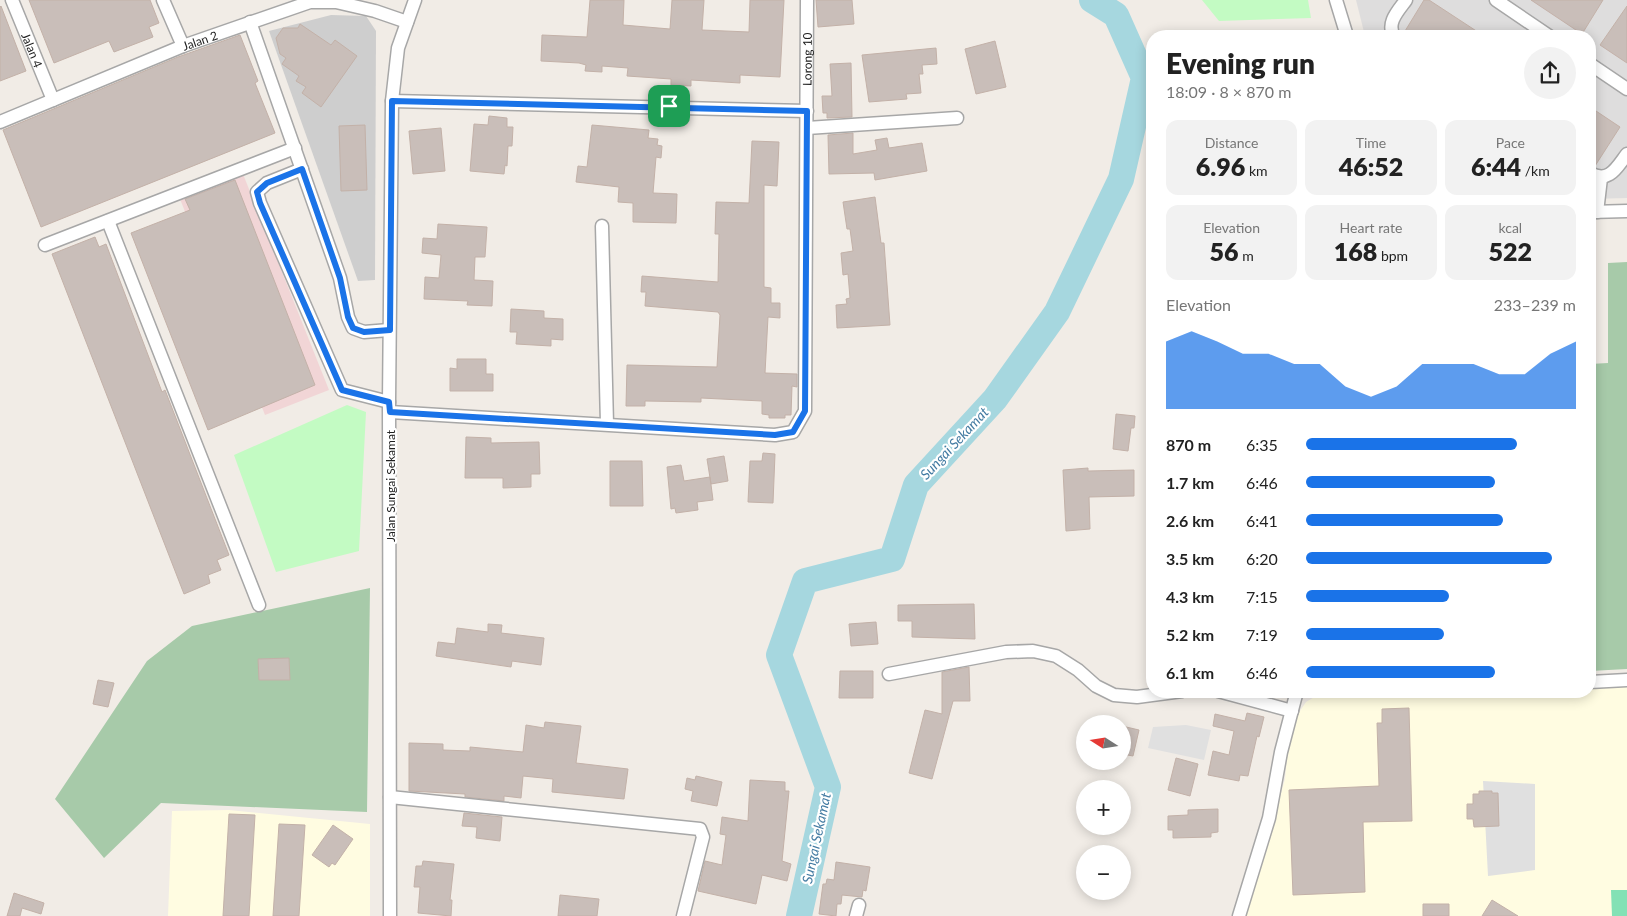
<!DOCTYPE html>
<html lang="en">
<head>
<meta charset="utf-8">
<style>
	:root { --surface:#fff; --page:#f2f2f2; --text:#222; --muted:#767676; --accent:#1a73e8 }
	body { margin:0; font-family:Lato,sans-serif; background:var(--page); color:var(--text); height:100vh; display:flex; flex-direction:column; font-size:19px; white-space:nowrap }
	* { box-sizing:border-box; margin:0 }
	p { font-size:16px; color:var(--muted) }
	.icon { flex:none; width:28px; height:28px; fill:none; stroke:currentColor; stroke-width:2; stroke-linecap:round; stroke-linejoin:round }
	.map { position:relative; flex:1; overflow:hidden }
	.drawer { position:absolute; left:1146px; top:30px; width:450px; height:668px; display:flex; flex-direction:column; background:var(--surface); border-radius:20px; box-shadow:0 2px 12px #0003 }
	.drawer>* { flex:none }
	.needle { width:32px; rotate:282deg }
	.tools { position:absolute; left:1076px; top:715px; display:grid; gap:10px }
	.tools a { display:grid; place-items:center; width:55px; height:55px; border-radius:50%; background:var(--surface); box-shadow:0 2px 12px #0003; font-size:25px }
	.pin { position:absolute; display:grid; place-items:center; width:42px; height:42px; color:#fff; margin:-21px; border-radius:10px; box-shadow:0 2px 8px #0006 }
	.round { display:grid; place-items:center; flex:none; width:52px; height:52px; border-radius:26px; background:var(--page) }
	.headline { display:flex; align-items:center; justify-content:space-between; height:85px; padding:0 20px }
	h1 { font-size:28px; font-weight:800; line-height:38px }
	.stats { display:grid; grid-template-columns:repeat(3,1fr); gap:8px; height:85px; padding:5px 20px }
	.stats div { display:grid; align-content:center; border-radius:12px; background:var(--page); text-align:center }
	.stats b { font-size:25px; font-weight:800 }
	.stats small { font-size:14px; font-weight:400 }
	.stats p { font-size:14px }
	.chart { height:140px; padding:10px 20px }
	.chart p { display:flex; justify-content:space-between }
	.chart svg { width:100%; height:90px; margin-top:5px; fill:var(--accent); opacity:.7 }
	ul { padding:0 20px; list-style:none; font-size:16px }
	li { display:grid; grid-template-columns:80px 60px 1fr; align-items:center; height:38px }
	li i { height:12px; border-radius:6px; background:var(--accent) }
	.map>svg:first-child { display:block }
	.residential { fill:#dedddd }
	.commercial { fill:#f1d5d6 }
	.education { fill:#fffce1 }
	.religious { fill:#cecece }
	.cemetery { fill:#a7caa9 }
	.park { fill:#c3fbc3 }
	.pitch { fill:#83e1b5 }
	.parking { fill:#e0e0e0 }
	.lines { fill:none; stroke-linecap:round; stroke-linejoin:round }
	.river { stroke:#a6d7df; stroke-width:26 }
	.building { fill:#c9beb9; stroke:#c3b1a8 }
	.minor-casing { stroke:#a7a7a7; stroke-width:15 }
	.minor { stroke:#fff; stroke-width:12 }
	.route-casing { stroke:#fff; stroke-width:10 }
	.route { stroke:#1a73e8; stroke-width:6 }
	.labels { text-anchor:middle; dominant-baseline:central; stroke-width:4.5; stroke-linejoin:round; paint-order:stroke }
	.street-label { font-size:12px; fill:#202020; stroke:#fff }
	.water-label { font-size:14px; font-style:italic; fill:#437ba2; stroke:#fff }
</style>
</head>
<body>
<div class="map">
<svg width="1627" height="916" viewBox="0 0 1627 916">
	<rect width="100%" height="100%" fill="#f1ece6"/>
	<path class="residential" d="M1356 0H1627V198L1590 199V36H1365Z"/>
	<path class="commercial" d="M243 174 329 390 265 415 180 199Z"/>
	<path class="education" d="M1627 683V916H1246L1285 779 1289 736 1298 714 1306 702 1316 696 1427 691H1590V685Z
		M229 810 370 824V916H168L172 811Z"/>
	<path class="religious" d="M331 15 366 16 376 31 375 280 358 281 269 31Z"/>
	<path class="cemetery" d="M1627 262V669L1590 671V364L1608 363V263Z
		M370 588 367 812 161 803 104 858 55 799 147 661 192 626Z"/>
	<path class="park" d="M1202 0H1308L1311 18 1219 21Z
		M347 405 366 412 359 551 276 572 234 455Z"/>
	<path class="pitch" d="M1611 890H1627V916H1612Z"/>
	<path class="parking" d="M1186 725 1211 730 1204 760 1148 748 1153 727Z
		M1483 781 1535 784V870L1488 876Z"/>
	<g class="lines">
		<path class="river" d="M799 916 828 787 779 655 805 581 892 559 916 485 995 399 1057 312 1121 179 1144 78 1116 15 1092 0"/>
	</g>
	<path class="building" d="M29 0H150L159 23 149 27 153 37 114 52 109 41 54 63Z
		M590 0H624L623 25 670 29 672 0H704L702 30 749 32 750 0H784L780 77 740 75V83L691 80V86L671 85V79L627 76 628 68 602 66V72L585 71 586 65 579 63 541 61 542 35 587 37Z
		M816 0H852L854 24 818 27Z
		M1424 0H1429L1484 36H1402Z
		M1531 0H1603L1582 34Z
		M1 6 26 71 0 81V7Z
		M1627 6V63L1600 45Z
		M300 24 331 45 335 40 357 56 321 107 302 93 306 87 296 81 299 76 282 64 286 58 280 54 276 38 283 28H298Z
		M240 35 258 81 255 83 275 133 41 227 3 130 178 57Z
		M995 41 1006 87 976 94 965 49Z
		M936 48 937 64 922 65 923 74H919L921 93 906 94 907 99 869 102 862 55Z
		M851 63 852 117 827 118V113H823L822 96H832L830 64Z
		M1590 107 1620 127 1595 166 1590 165Z
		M489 116 507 118V127H513L512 146H508L507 166 505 165 504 174 470 171 474 124 488 125Z
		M365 125 367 190 341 191 339 126Z
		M592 125 649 130 648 138 658 139 657 145 662 146 661 158 656 157 653 193 677 194 676 223 633 222V203L618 202 619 187 576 182 578 166 587 167Z
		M441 128 445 171 413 174 409 131Z
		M853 133V154L877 150 875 140 887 138 889 148 922 143 927 171 875 180 874 173 829 174 828 135Z
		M752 141 779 142 777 186 764 185V287L771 288V303H780V318L768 317 765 373 797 374V387L792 386 791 415H785V418H769V415L762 414V401L701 398V402L645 401V406H626L627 365 717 367 720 315 718 312 645 306 646 292H641L642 276 718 282 719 234H715L716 202 749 203Z
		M235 180 315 385 208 430 131 233 190 210 185 199Z
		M875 197 881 243H884L890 325 837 328 836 305 847 304 846 299 850 298 848 274 843 275 841 253 853 251 850 229H847L843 202Z
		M438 224 487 227 485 257H475L474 280 493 281 492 306 467 305 468 301 424 299 425 277 439 278 441 255 422 253 423 238 437 239Z
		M95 237 99 247 106 244 162 392 165 390 229 555 217 560 221 570 208 575 210 583 184 594 52 254Z
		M511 309 544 311V318L563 319V340L551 339V346L516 344 517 332H510Z
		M457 359H486V374H493V391H450V368L457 369Z
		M1116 414 1135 416 1134 428H1131L1128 451 1113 449Z
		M466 437 491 438V443L539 442 540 474H531V487L503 488V478H465Z
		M763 453 775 454 773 503 748 502 750 461H762Z
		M724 456 728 481 711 484 707 459Z
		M610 461H642L643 506H610Z
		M681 465 684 481 710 477 713 500 697 502 698 510 676 513 675 508 671 509 667 467Z
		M1088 468V471L1134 470V496L1089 497 1090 529 1066 531 1063 470Z
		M974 604 975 639 912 637V621H898V605Z
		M876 622 878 644 851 646 849 624Z
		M488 624 502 625 501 633 544 638 541 665 512 661 511 667 436 656 438 642 455 644 457 628 488 632Z
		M289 658 290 680H259L258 659Z
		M969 667 970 701H953L932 779 909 773 925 710 942 714V672Z
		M840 671H873V698H839Z
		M98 680 114 683 108 707 93 704Z
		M1409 708 1412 821 1363 822 1365 892 1293 895 1289 790 1379 786 1377 723H1382V709Z
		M1247 713 1264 717 1259 737 1257 736 1248 776 1240 775 1239 781 1208 775 1213 751 1229 755 1234 731 1213 726 1215 714 1245 721Z
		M545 722 581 726 576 763 628 769 624 799 552 792 553 779 523 776 521 798 504 796V801L465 797V794L409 791V743L443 744V750L470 751V747L523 752 526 725 544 728Z
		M1122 726 1139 730 1133 756 1122 754Z
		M1176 758 1198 764 1190 796 1168 790Z
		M696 776 722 782 717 806 691 801 693 791 685 789 687 778 695 780Z
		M750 780 785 782V791H789L782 861 791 864 787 881 762 875 756 904 698 891 705 861 722 865 726 835 720 834 722 817 748 821Z
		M1479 791H1492V793H1498L1499 826 1474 827 1473 819H1467V804H1473V794H1479Z
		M1218 809V832L1211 833V837L1173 838V830H1168V816L1188 815V810Z
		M464 813 502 817 500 841 476 838 477 827 462 826Z
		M229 814 255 815 249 916H223Z
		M279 824 305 825 299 916H273Z
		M333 825 353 839 335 865 332 863 329 867 312 855Z
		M423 861 454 864 450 900H452L451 916 418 913 420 887H414L416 866H422Z
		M836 862 870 867 866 891 863 890 862 897 842 895 841 904H837L836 916 819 914 823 884H826L827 879 834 880Z
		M14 893 44 903 41 914 22 908 20 916H7Z
		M560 895 599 899 597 916H558Z
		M1492 900 1518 916H1482Z
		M1423 904H1449V916H1423Z"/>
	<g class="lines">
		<g class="minor-casing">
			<g id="minor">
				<path id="s1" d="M12 0 53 100"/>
				<path d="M163 0 183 46"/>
				<path d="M1336 0 1347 36"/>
				<path d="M1496 0 1549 36"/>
				<path d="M250 22 340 278 348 317 353 328 364 332 389 330"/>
				<path d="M1394 36C1386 23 1398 11 1406 0"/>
				<path d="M1590 64 1627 89"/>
				<path d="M392 101 807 111"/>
				<path id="s2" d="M0 122 183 46 310 2H336L375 11 407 22"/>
				<path d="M807 128 957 118"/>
				<path d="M302 169 267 183 257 192 260 203 342 390 389 402"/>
				<path d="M1590 173C1609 184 1617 167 1627 154"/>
				<path d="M1590 212 1627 211"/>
				<path d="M1597 212 1601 178"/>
				<path d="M108 221 259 605"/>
				<path d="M602 226 607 424"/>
				<path d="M45 245 295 148"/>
				<path id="s3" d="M390 412 775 435 793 432 805 411 807 0"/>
				<path d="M889 674 1006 652 1033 651 1056 656 1078 670 1096 686 1114 695 1137 697 1182 691"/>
				<path d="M1590 682 1627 680"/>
				<path d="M1218 691 1292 711"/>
				<path d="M390 797 700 829 703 837 683 916"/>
				<path d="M390 916 389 402 392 101 398 48 415 0"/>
				<path d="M856 916 859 905"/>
				<path d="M1239 916 1269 818 1281 752 1297 691"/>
			</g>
		</g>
		<use href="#minor" class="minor"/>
	</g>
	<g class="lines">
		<g class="route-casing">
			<path id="route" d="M392 101 807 111 805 411 793 432 775 435 390 412 389 402 342 390 260 203 257 192 267 183 302 169 340 278 348 317 353 328 364 332 390 330Z"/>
		</g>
		<use href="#route" class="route"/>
	</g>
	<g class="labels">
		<g class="street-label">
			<text stroke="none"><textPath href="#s2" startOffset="216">Jalan 2</textPath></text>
			<text stroke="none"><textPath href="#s1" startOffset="54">Jalan 4</textPath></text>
			<text stroke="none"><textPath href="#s3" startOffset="780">Lorong 10</textPath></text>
			<text transform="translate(390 486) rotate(-90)">Jalan Sungai Sekamat</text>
		</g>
		<g class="water-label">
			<text transform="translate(954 443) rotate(-47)">Sungai Sekamat</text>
			<text transform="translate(816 838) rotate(-78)">Sungai Sekamat</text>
		</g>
	</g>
</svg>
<div class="tools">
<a><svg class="needle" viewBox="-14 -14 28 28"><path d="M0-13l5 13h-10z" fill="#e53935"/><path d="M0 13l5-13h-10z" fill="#767676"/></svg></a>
<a>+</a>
<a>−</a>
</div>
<div class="pin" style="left:669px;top:106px;background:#1e9e55"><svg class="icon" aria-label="arrive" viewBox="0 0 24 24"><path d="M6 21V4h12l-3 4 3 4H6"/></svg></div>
<section class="drawer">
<div class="headline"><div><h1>Evening run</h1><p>18:09 · 8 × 870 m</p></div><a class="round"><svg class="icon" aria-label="share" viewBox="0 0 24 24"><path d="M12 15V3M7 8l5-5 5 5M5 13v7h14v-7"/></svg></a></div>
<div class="stats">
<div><p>Distance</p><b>6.96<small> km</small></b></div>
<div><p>Time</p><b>46:52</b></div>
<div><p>Pace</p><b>6:44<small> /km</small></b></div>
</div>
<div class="stats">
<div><p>Elevation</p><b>56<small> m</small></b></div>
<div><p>Heart rate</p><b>168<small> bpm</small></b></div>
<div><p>kcal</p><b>522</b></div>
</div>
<div class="chart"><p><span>Elevation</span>233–239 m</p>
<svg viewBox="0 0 160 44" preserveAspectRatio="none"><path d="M0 44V11L10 6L20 11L30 17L40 17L50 22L60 22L70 33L80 38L90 33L100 22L110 22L120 22L130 27L140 27L150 17L160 11V44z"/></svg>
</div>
<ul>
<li><b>870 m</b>6:35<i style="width:78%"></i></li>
<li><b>1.7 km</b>6:46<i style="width:70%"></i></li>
<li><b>2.6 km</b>6:41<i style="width:73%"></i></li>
<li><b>3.5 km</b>6:20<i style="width:91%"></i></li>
<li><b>4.3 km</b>7:15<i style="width:53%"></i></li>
<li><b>5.2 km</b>7:19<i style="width:51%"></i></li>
<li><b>6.1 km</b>6:46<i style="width:70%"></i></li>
</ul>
</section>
</div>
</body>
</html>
